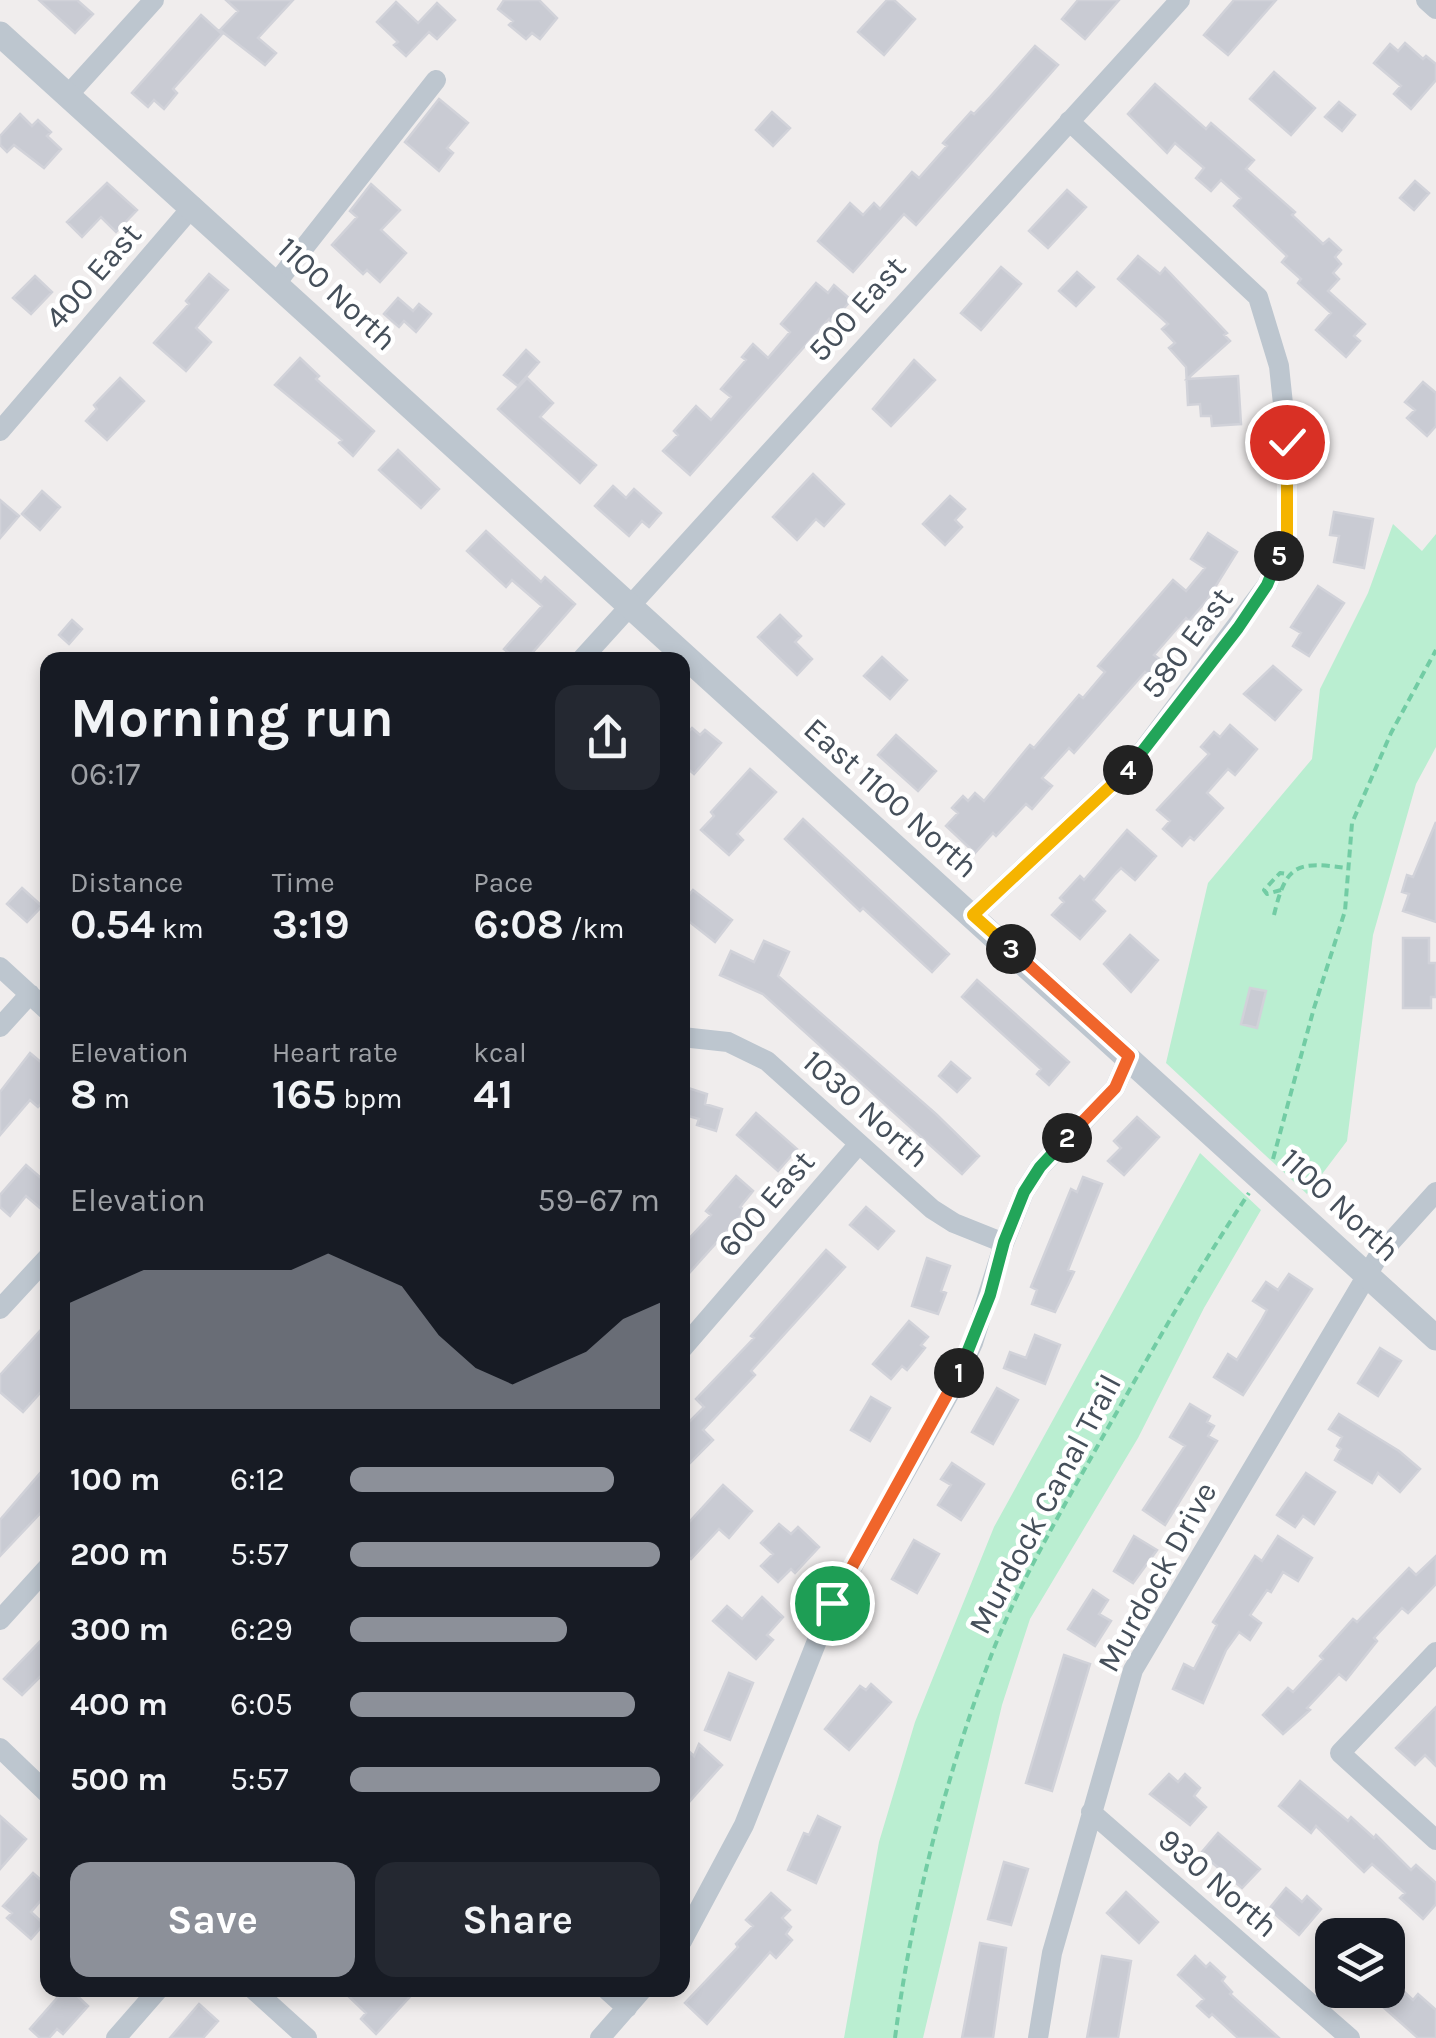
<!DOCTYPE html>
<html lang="en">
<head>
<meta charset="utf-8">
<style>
	:root { --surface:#171b24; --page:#242831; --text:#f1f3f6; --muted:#9ea1a6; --accent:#8c9099 }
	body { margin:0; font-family:Karla,sans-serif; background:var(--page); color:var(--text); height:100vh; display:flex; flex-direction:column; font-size:38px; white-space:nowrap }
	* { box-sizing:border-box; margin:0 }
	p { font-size:32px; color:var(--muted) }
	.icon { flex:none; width:55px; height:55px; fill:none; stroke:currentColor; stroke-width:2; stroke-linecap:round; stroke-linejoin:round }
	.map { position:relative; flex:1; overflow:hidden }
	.side { position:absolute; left:40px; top:652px; width:650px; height:1345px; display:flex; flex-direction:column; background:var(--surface); border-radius:20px; box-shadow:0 5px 15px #0003 }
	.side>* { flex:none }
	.tools { position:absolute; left:1315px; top:1918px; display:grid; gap:20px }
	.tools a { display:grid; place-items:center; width:90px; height:90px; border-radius:20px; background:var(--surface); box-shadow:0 5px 15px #0003; font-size:50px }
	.pin { position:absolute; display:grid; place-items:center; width:85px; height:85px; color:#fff; margin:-42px; border:5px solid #fff; border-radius:50%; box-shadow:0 2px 10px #0007 }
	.km { position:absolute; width:50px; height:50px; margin:-25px; border-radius:50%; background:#222; color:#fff; font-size:28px; line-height:50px; text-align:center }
	.round { display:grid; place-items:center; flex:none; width:105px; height:105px; border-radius:20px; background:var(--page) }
	.head { display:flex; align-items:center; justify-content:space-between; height:170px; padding:0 30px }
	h1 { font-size:55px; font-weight:700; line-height:75px }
	.metrics { display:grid; grid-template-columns:repeat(3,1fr); gap:15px; height:170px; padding:10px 30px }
	.metrics div { display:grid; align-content:center }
	.metrics b { font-size:42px; font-weight:700 }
	.metrics small { font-size:28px; font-weight:400 }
	.metrics p { font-size:28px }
	.chart { height:280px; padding:20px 30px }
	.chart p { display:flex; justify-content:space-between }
	.chart svg { width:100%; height:180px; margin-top:10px; fill:var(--accent); opacity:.7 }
	.primary-button { display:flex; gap:20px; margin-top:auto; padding:20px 30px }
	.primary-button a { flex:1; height:115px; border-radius:20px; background:var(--accent); color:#fff; font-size:40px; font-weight:700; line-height:115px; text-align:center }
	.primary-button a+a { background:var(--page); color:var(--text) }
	ul { padding:0 30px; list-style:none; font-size:32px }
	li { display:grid; grid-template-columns:160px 120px 1fr; align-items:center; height:75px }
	li i { height:25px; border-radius:12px; background:var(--accent) }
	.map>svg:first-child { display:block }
	.green { fill:#baeed1 }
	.building { fill:#c9cbd3; stroke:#d1d2d9; stroke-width:2.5 }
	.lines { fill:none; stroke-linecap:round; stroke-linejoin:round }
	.path { stroke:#72cca4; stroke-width:4; stroke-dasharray:8 5; stroke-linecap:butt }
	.minor { stroke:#bdc6cf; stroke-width:20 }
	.tertiary { stroke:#bdc6cf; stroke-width:25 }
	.split-1-casing { stroke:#fff; stroke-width:20 }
	.split-2-casing { stroke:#fff; stroke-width:20 }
	.split-3-casing { stroke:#fff; stroke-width:20 }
	.split-4-casing { stroke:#fff; stroke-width:20 }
	.split-5-casing { stroke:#fff; stroke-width:20 }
	.split-6-casing { stroke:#fff; stroke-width:20 }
	.split-1 { stroke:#f0652b; stroke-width:12 }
	.split-2 { stroke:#22a559; stroke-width:12 }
	.split-3 { stroke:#f0652b; stroke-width:12 }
	.split-4 { stroke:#f5b400; stroke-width:12 }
	.split-5 { stroke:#22a559; stroke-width:12 }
	.split-6 { stroke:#f5b400; stroke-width:12 }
	.labels { text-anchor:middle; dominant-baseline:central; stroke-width:9; stroke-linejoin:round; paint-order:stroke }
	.street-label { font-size:32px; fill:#454f5a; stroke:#fff }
</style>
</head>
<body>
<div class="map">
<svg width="1436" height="2038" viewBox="0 0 1436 2038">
	<rect width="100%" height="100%" fill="#f0eded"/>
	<path class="green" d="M1393 524 1422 551 1436 534V747L1416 784 1373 935 1347 1141 1307 1194 1166 1063 1208 883 1312 759 1320 689 1368 593Z
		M1200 1153 1261 1210 1204 1308 1138 1438 1030 1619 1002 1705 923 2038H844L879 1842 915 1722 994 1527Z"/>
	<path class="building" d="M39 0H77L93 14 75 33Z
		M226 0H293L258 38 276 53 265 65 220 30 238 11Z
		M504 0H539L557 18 540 39 532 33 526 39 509 25 513 21 498 9Z
		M887 0H894L915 19 884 55 858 32Z
		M1078 0H1119L1085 39 1062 19Z
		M1234 0H1276L1228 55 1204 35Z
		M396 2 418 23 437 3 455 20 437 39 429 32 406 56 394 45 398 42 377 22Z
		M201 15 222 34 173 89 177 93 164 109 154 100 148 107 132 93Z
		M1405 43 1423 59 1426 56 1436 64V80L1411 109 1394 94 1401 86 1374 63 1390 44 1398 51Z
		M1035 46 1058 65 916 225 904 214 853 272 818 241 850 203 863 215 874 203 880 209 912 172 919 178 947 146 943 143 971 112 974 114 990 97Z
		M1274 72 1315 108 1291 135 1250 99Z
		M1155 84 1206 129 1211 123 1254 160 1246 169 1295 212 1292 215 1323 244 1329 239 1341 250 1335 257 1341 264 1333 273 1339 279 1328 291 1365 324 1354 336 1360 341 1346 357 1316 330 1331 313 1298 283 1301 279 1282 262 1287 256 1234 206 1241 198 1221 180 1211 191 1196 178 1204 168 1175 143 1167 153 1128 114Z
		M439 99 468 123 447 148 453 153 439 171 405 142Z
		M1339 102 1355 115 1342 131 1325 117Z
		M772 112 790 128 773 146 756 130Z
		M20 114 32 126 38 120 51 132 47 136 61 149 44 168 14 145 7 152 0 145V136Z
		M1415 181 1429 193 1414 210 1400 198Z
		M107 183 137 210 116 232 101 217 82 237 67 222Z
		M371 184 400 210 381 230 406 253 380 282 367 270 363 274 332 245 357 217 350 211Z
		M1067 190 1086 207 1048 248 1029 231Z
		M1138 256 1160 274 1165 268 1227 333 1224 335 1230 341 1187 379 1238 376 1241 424 1212 426 1211 416H1201L1200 404 1188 405 1186 367 1169 348 1175 343 1162 329 1168 324 1118 279Z
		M1001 267 1021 284 981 330 961 313Z
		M1077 272 1094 287 1076 306 1059 291Z
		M209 274 228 290 196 328 211 342 186 371 154 343 189 304 186 301Z
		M35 276 52 292 31 314 13 298Z
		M816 283 828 293 834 285 851 300 832 323 829 319 690 475 663 451 678 435 674 431 696 406 711 420 731 397 721 389 746 360 742 357 753 344 768 358 790 332 781 324Z
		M398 298 413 311 419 304 431 314 416 332 404 321 399 327 384 314Z
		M526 350 539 362 518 386 504 375Z
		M300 358 319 376 316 379 374 431 353 456 339 443 342 440 275 385Z
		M914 360 935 380 891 426 873 409Z
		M120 378 144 401 107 440 86 421 97 409 94 405Z
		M527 378 553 403 540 417 596 465 580 483 498 409Z
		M1423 382 1436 393V426L1427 436 1407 418 1415 410 1405 402Z
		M398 450 439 489 421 508 379 470Z
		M813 474 844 504 824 526 816 519 797 540 773 517Z
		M613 486 626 498 634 489 661 513 649 527 642 521 629 536 595 506Z
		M42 491 60 507 40 530 22 514Z
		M950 496 965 509 955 520 962 527 945 545 923 524Z
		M0 500 19 516 0 538Z
		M1334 512 1373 519 1364 568 1334 562 1339 536 1330 535Z
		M486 531 541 582 545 577 575 604 526 660H517L504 649 542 606 512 580 506 587 467 551Z
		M1208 533 1237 552 1207 600 1189 621 1186 618 1154 655 1161 660 1149 675 1145 672 1074 753 1069 748 1042 778 1052 786 1032 809 1026 804 996 836 993 833 975 853 946 826 958 813 952 808 963 796 968 801 975 793 984 801 1030 745 1034 748 1079 695 1083 698 1105 672 1098 666 1173 580 1186 591 1205 568 1191 559Z
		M1318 586 1344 603 1309 656 1293 646 1301 633 1291 627Z
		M780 615 801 636 795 642 812 659 797 675 758 637Z
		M72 620 82 629 69 644 59 635Z
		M882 657 907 680 890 699 864 676Z
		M1273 666 1301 690 1275 720 1244 694Z
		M1230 725 1257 749 1235 775 1228 769 1207 793 1223 808 1194 840 1190 837 1182 846 1163 829 1170 821 1157 810 1209 754 1201 747 1214 732 1220 737Z
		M692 728 700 735 705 730 721 743 694 774 682 764V739Z
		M896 735 936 771 918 791 878 755Z
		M750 769 776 792 737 834 743 840 729 855 701 830 714 816 711 812Z
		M803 819 949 954 932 972 863 908 860 911 785 839Z
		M1436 822V922L1403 911 1409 894 1402 892 1407 875 1413 877Z
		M1127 830 1156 856 1135 880 1121 868 1115 874 1093 900 1105 911 1080 939 1052 915 1064 902 1060 898 1080 876 1084 880Z
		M22 888 42 906 27 922 7 904Z
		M693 890 732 920 715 942 682 916V903Z
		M1130 935 1158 960 1131 992 1104 964Z
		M1403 938H1429V963H1436V997H1431V1008H1403Z
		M764 941 789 952 778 976 936 1114 979 1156 962 1174 763 994 720 975 731 951 754 962Z
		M977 980 1069 1062 1049 1085 1037 1074 1041 1069 962 997Z
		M1250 988 1266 991 1257 1028 1241 1024Z
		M30 1053 48 1068V1096L38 1107 30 1100 0 1135V1092Z
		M951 1062 970 1078 957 1092 939 1076Z
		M682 1086 707 1094 705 1104 722 1109 716 1131 697 1125 699 1119 682 1114Z
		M756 1113 797 1149 778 1171 737 1135Z
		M1137 1117 1159 1137 1124 1175 1108 1161 1121 1148 1114 1141Z
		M26 1165 48 1184V1199L40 1208 26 1196 10 1216 0 1207V1195Z
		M736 1176 753 1191 740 1207 745 1211 682 1281V1246L711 1215 706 1211Z
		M1083 1177 1102 1184 1068 1270 1074 1272 1055 1312 1032 1304 1037 1290 1031 1287 1071 1189 1077 1192Z
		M866 1207 894 1231 878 1249 850 1225Z
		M826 1250 845 1267 751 1371 755 1375 703 1430 713 1440 682 1471V1429L704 1407 696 1399 754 1338 751 1336Z
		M927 1258 950 1266 941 1291 946 1293 938 1314 912 1306Z
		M1289 1274 1312 1289 1243 1395 1214 1377 1228 1354 1237 1360 1261 1321 1267 1310 1253 1301 1266 1282 1278 1290Z
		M909 1321 928 1337 921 1345 925 1348 907 1370 902 1366 891 1379 873 1364Z
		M48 1322V1384L23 1412 0 1392V1375Z
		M1035 1335 1060 1345 1045 1384 1004 1368 1010 1352 1026 1358Z
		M1380 1348 1401 1361 1378 1396 1358 1383Z
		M997 1388 1018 1400 993 1444 972 1432Z
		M871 1397 890 1408 870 1441 851 1430Z
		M1190 1404 1210 1416 1207 1422 1214 1426 1208 1436 1217 1441 1165 1525 1143 1510 1185 1446 1170 1437Z
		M1339 1414 1399 1451 1420 1469 1400 1492 1378 1473 1372 1483 1335 1460 1341 1449 1337 1446 1342 1437 1329 1429Z
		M952 1463 984 1484 961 1520 938 1505 951 1485 941 1479Z
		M48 1464V1505L0 1556V1520Z
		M1306 1473 1335 1492 1314 1524 1303 1516 1295 1527 1277 1515Z
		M723 1485 752 1511 729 1538 719 1529 691 1559 682 1551V1530Z
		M779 1524 791 1534 798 1527 819 1547 795 1573 791 1569 778 1582 761 1566 773 1554 761 1543Z
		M1134 1536 1157 1550 1133 1583 1114 1571Z
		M1278 1536 1312 1558 1298 1581 1283 1572 1271 1592 1267 1590 1250 1615 1261 1623 1250 1640 1239 1632 1226 1650 1203 1703 1173 1689 1184 1664 1194 1669 1217 1625 1213 1622 1255 1556 1262 1561Z
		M914 1540 939 1554 917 1593 892 1579Z
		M1436 1556V1584L1408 1613 1402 1608 1374 1638 1377 1641 1346 1680 1339 1674 1307 1708 1310 1710 1283 1734 1263 1715 1288 1688 1293 1692 1323 1659 1320 1656 1353 1619 1357 1622 1409 1568 1416 1575Z
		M1093 1590 1108 1600 1099 1614 1111 1621 1095 1646 1068 1629Z
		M762 1597 783 1617 767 1635 773 1640 756 1659 713 1621 727 1606 742 1619Z
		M48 1633V1669L22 1695 4 1679Z
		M1064 1655 1090 1664 1052 1791 1026 1783Z
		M729 1673 753 1683 730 1740 705 1730Z
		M871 1684 891 1702 849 1750 825 1729 860 1686 866 1690Z
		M1436 1707V1766L1425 1755 1415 1765 1396 1748Z
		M699 1744 722 1765 682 1810V1745L694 1756Z
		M1169 1774 1178 1782 1185 1774 1200 1788 1194 1796 1206 1807 1190 1825 1150 1794Z
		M1300 1781 1348 1821 1351 1817 1374 1838 1376 1835 1411 1870 1416 1865 1436 1883V1904L1423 1919 1400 1898 1405 1893 1372 1864 1364 1872 1316 1826 1311 1833 1279 1806Z
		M0 1816 26 1839 0 1869Z
		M818 1816 840 1827 816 1883 788 1870 804 1833 809 1835Z
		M1218 1833 1260 1869 1242 1888 1201 1853Z
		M1004 1862 1028 1869 1011 1925 988 1919Z
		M33 1873 48 1886V1892L31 1912 44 1924 31 1939 7 1918 12 1913 3 1906Z
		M1286 1888 1302 1902 1307 1896 1321 1909 1299 1935 1269 1909Z
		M1126 1892 1158 1922 1139 1943 1107 1913Z
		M771 1893 790 1910 782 1918 791 1927 786 1934 792 1940 776 1958 770 1952 707 2024 685 2003 738 1947 736 1944 753 1926 746 1920Z
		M980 1943 1006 1948 993 2038H962Z
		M1102 1956 1131 1961 1118 2038H1087Z
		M1195 1956 1206 1967 1210 1963 1225 1977 1222 1981 1232 1992 1230 1994 1279 2038H1238L1212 2014 1209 2017 1197 2006 1204 1999 1178 1975Z
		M1388 1977 1413 2000 1418 1994 1436 2010V2038H1418L1364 1990H1388Z
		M64 1990H71L88 2006 63 2034 57 2029 49 2038H40L30 2029Z
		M342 1990H416L376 2034 361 2019 366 2013Z
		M199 2004 218 2021 203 2038H170Z"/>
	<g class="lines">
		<path class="path" d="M1281 890 1267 894 1264 890 1280 873 1287 874
			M1274 915C1286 864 1297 861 1346 868
			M1273 1159 1314 1008 1345 911 1352 823 1391 733 1436 650
			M895 2038C912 1908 945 1779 991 1656 1019 1583 1059 1515 1097 1447 1146 1361 1194 1275 1249 1193"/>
		<path class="minor" d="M1426 0 1436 9
			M68 95 154 0
			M277 282 436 80
			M0 431 193 206
			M581 660 1180 0
			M973 915 1129 769 1267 585 1287 536V442L1279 366 1258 297 1069 121
			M0 967 48 1011
			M0 1027 30 994
			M682 1037 728 1042 767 1061 932 1209 954 1223 1004 1243
			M0 1309 48 1257
			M682 1349 858 1145
			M0 1620 48 1567
			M1436 1652 1340 1753 1436 1840
			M0 1748 48 1794
			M1091 1812 1350 2038
			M682 1941 744 1825 832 1603 949 1394 973 1343 1004 1243 1024 1192 1040 1167 1115 1088 1129 1056
			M254 1990 307 2038
			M607 1990 627 2008
			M116 2038 158 1990
			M600 2038 642 1990
			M1038 2038 1052 1953 1133 1670 1379 1255 1436 1192"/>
		<path class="tertiary" d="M0 34C478 469 960 900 1436 1338"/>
	</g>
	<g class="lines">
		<g class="split-1-casing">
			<path id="split-1" d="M832 1603 959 1373"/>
		</g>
		<g class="split-2-casing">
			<path id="split-2" d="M959 1373 990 1295 1004 1242 1024 1192 1040 1167 1067 1138"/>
		</g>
		<g class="split-3-casing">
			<path id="split-3" d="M1011 949 1129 1056 1115 1088 1067 1138"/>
		</g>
		<g class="split-4-casing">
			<path id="split-4" d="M1011 949 973 915 1128 770"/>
		</g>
		<g class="split-5-casing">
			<path id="split-5" d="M1128 770 1238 628 1267 585 1279 556"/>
		</g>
		<g class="split-6-casing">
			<path id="split-6" d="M1279 556 1287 536V442"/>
		</g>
		<use href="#split-1" class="split-1"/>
		<use href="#split-2" class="split-2"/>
		<use href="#split-3" class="split-3"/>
		<use href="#split-4" class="split-4"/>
		<use href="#split-5" class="split-5"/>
		<use href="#split-6" class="split-6"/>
	</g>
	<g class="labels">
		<g class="street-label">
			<text transform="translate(93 276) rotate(-49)">400 East</text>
			<text transform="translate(337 294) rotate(43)">1100 North</text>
			<text transform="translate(857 309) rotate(-48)">500 East</text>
			<text transform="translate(1187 643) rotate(-53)">580 East</text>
			<text transform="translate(891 798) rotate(42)">East 1100 North</text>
			<text transform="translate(866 1109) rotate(42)">1030 North</text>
			<text transform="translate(766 1204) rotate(-49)">600 East</text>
			<text transform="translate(1340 1205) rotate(43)">1100 North</text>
			<text transform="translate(1045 1504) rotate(-62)">Murdock Canal Trail</text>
			<text transform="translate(1157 1577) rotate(-61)">Murdock Drive</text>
			<text transform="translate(1218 1883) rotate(41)">930 North</text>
		</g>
	</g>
</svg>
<div class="tools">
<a><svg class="icon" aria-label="layers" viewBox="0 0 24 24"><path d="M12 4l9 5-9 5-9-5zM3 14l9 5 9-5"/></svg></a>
</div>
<div class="pin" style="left:832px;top:1603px;background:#1e9e55"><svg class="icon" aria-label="arrive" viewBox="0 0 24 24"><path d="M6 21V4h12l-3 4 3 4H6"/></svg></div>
<div class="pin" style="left:1287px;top:442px;background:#d93025"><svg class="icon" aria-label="check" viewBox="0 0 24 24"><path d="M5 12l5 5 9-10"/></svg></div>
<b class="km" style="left:959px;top:1373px">1</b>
<b class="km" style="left:1067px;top:1138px">2</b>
<b class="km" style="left:1011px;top:949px">3</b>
<b class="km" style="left:1128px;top:770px">4</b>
<b class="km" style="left:1279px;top:556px">5</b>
<section class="side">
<div class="head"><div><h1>Morning run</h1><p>06:17</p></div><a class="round"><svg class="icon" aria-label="share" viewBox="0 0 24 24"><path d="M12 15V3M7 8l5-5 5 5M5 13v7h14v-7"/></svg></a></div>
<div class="metrics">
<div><p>Distance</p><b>0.54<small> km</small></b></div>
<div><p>Time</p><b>3:19</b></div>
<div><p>Pace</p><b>6:08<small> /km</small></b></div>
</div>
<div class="metrics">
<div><p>Elevation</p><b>8<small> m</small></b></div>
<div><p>Heart rate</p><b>165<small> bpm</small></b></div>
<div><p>kcal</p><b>41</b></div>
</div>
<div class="chart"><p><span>Elevation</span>59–67 m</p>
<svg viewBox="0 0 160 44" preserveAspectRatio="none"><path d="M0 44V18L10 14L20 10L30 10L40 10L50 10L60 10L70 6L80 10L90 14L100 26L110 34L120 38L130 34L140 30L150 22L160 18V44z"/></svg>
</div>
<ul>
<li><b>100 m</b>6:12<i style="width:85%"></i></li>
<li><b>200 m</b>5:57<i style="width:100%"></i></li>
<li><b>300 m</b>6:29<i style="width:70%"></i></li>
<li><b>400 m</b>6:05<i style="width:92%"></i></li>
<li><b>500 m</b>5:57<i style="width:100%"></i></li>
</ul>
<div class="primary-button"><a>Save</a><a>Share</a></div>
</section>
</div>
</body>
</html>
